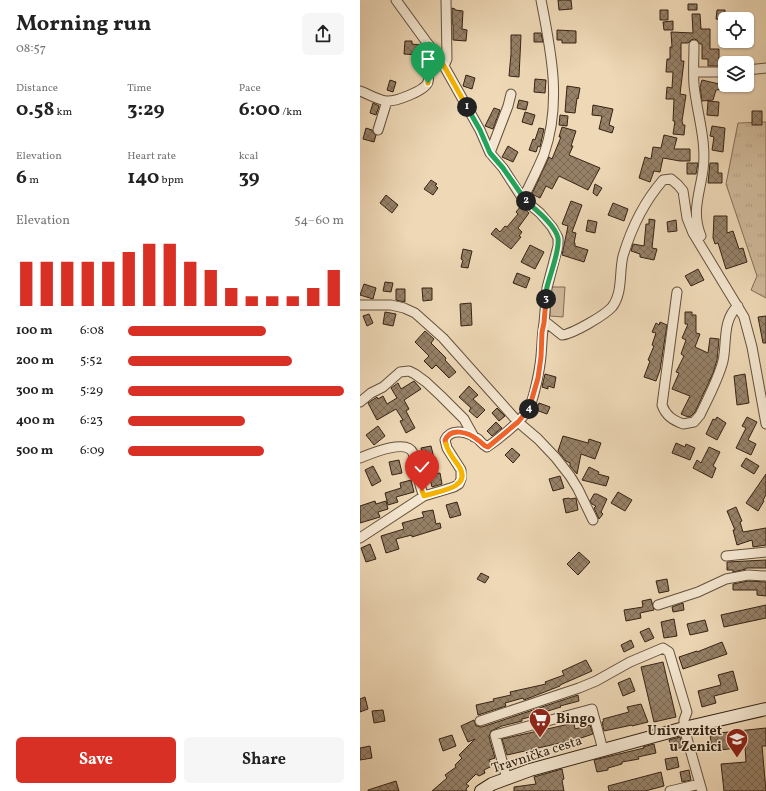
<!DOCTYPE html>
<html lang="en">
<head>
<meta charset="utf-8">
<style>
	:root { --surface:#fff; --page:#f6f6f6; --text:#222; --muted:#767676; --accent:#d93025 }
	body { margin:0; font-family:Vollkorn,serif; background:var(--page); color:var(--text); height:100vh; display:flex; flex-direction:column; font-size:15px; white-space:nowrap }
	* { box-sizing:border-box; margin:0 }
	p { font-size:13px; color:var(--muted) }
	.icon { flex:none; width:22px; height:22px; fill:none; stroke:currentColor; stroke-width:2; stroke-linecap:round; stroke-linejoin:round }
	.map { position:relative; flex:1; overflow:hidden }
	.drawer { display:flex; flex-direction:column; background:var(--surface); width:360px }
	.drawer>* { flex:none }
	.tools { position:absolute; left:358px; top:12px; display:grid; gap:8px }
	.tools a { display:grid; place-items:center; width:36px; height:36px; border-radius:6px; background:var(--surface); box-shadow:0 1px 3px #0004; font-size:20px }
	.pin { position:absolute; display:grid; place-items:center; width:34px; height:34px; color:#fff; margin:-41px -17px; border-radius:50% 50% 50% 0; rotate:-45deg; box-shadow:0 0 4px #0007 }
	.pin .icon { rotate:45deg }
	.km { position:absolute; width:20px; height:20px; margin:-10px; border-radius:50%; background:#222; color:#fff; font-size:11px; line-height:20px; text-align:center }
	.round { display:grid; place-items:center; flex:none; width:42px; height:42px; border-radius:6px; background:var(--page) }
	.headline { display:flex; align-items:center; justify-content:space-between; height:68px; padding:0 16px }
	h1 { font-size:22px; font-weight:700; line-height:30px }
	.stats { display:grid; grid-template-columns:repeat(3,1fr); gap:6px; height:68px; padding:4px 16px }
	.stats div { display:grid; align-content:center }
	.stats b { font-size:20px; font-weight:700 }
	.stats small { font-size:11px; font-weight:400 }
	.stats p { font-size:11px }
	.chart { height:112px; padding:8px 16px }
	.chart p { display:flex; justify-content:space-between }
	.chart svg { width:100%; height:72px; margin-top:4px; stroke:var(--accent); stroke-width:6 }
	.cta { display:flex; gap:8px; margin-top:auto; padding:8px 16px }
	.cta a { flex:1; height:46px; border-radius:6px; background:var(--accent); color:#fff; font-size:16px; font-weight:700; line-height:46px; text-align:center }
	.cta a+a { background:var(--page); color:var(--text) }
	ul { padding:0 16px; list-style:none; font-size:13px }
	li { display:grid; grid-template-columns:64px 48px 1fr; align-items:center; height:30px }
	li i { height:10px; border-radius:5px; background:var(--accent) }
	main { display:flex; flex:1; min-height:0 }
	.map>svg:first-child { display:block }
	.grass { fill:url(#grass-tufts); stroke:#826e57 }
	.pitch { fill:#cfb99a; stroke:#826e57 }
	.building { fill:url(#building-cross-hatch); stroke:#362314 }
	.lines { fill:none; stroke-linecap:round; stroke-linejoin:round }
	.minor-casing { stroke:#64503c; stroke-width:11 }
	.secondary-casing { stroke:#362314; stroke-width:14 }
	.minor { stroke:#f4e6d0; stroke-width:9 }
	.secondary { stroke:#f4e6d0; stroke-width:12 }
	.split-1-casing { stroke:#fff; stroke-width:8 }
	.split-2-casing { stroke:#fff; stroke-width:8 }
	.split-3-casing { stroke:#fff; stroke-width:8 }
	.split-4-casing { stroke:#fff; stroke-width:8 }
	.split-5-casing { stroke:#fff; stroke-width:8 }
	.split-6-casing { stroke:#fff; stroke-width:8 }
	.split-1 { stroke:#f5b400; stroke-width:5 }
	.split-2 { stroke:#22a559; stroke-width:5 }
	.split-3 { stroke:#22a559; stroke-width:5 }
	.split-4 { stroke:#f0652b; stroke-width:5 }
	.split-5 { stroke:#f0652b; stroke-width:5 }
	.split-6 { stroke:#f5b400; stroke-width:5 }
	.labels { text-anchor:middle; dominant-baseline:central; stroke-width:3; stroke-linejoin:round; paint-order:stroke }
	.poi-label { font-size:14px; font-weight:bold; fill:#362314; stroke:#f4e6d0; text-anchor:start }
	.street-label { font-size:14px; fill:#362314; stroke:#f4e6d0 }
</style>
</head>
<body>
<main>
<section class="drawer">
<div class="headline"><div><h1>Morning run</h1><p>08:57</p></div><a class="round"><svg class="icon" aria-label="share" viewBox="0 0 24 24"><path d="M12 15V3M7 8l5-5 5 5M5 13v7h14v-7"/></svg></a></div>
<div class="stats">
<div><p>Distance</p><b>0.58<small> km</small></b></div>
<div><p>Time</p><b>3:29</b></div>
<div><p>Pace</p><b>6:00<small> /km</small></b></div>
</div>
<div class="stats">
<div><p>Elevation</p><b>6<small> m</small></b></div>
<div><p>Heart rate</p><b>140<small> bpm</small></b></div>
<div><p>kcal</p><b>39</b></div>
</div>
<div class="chart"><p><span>Elevation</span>54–60 m</p>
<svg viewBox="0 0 160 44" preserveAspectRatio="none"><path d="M5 44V17M15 44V17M25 44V17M35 44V17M45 44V17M55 44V11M65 44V6M75 44V6M85 44V17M95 44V22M105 44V33M115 44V38M125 44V38M135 44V38M145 44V33M155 44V22"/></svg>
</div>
<ul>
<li><b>100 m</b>6:08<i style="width:64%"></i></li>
<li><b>200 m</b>5:52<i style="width:76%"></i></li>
<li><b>300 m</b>5:29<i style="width:100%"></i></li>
<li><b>400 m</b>6:23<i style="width:54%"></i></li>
<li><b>500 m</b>6:09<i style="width:63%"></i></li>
</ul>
<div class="cta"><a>Save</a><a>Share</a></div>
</section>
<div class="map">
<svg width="406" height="791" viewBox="0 0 406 791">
	<defs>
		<pattern id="grass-tufts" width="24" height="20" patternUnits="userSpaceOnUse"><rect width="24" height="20" fill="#cfb99a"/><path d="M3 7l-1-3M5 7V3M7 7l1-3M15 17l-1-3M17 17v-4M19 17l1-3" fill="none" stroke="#b29f84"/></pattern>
		<pattern id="building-cross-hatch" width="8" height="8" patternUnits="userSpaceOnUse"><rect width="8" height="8" fill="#968168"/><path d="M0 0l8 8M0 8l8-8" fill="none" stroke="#7b6954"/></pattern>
	</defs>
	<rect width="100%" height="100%" fill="#eed8b6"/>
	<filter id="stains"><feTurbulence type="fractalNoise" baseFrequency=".005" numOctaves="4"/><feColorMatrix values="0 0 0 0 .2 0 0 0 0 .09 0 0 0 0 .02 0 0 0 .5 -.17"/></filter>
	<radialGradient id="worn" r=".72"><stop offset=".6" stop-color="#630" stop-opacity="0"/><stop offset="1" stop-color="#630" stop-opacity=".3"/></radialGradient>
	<path class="grass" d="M406 122V298L391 290 397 276 366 184 378 123Z"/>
	<path class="pitch" d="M191 287H205L203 317 190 316Z"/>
	<path class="building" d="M198 0H211L212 9 199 10Z
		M328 4H337V10H328Z
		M92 8 95 9V10L103 11 102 29 107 30 106 41 93 40V24H92Z
		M300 10H308V20H300Z
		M357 10H365V20L356 19Z
		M332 14H340L341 29H350V49H359V66H348V59H342V44H340L337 40 334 39 331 40 328 43H321V61H324L320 94 326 95 322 121 323 125H325L324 135 313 134 315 121H313L314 99H306L307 87 312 88 313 72H306L307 59H310V47H312L311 32 333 33Z
		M313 21V30H304L303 22Z
		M197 30 216 31V43H202V40H197Z
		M174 33H181L183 42H174Z
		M151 35H161L159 77 149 76 151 54Z
		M45 41H52V44L60 45 59 55 44 54Z
		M106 75 115 78 112 89 103 86Z
		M175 79 186 80 185 93 174 92Z
		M30 80 36 82 33 92 27 90Z
		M342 80 372 87V88L356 90 353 100 342 101 340 87Z
		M207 86 220 88 218 99 217 98 215 113 205 112Z
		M159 100 168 102 166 110 157 108Z
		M348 101 359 102 358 116 347 115Z
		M13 103 19 106 16 115 10 113Z
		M233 105 253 109 249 125 254 127 252 133 239 129 242 116 232 115Z
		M134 108 140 110 133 129 125 126Z
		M392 111H402V125H392Z
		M165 112 175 115 172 125 162 122Z
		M200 115 208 116 207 126 199 125Z
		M352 126 365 128 363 152 352 150 354 137 350 136Z
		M202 127 216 131 211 146H213L209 155 240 168 228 190 199 176 192 189 186 186 180 198 172 194 189 157 192 159 201 137H199Z
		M6 128 12 130 16 135 14 142 3 139Z
		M179 128 184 129 180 147 178 146 176 152 169 150 173 139 175 140Z
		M304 135 317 138 314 149H330V161H320L303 158 300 172 294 171 290 182 279 178 285 157 291 159 293 147 301 148Z
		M148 146 158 152 153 162 142 157Z
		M327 163H338L336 174H327Z
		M350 163H358V173H362V183H348Z
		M71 180 77 184 75 185 78 188 73 195 64 189Z
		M235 184 242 188 237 196 233 193Z
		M26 195 38 205 32 213 20 203Z
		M211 201 222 205 212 232 216 233 214 243H215V246L228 250 224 262 202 255 208 226 202 224Z
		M253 203 268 209 264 221 248 215Z
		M161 206 169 213 158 228 162 232 159 236 161 237 151 249 131 234 136 228 140 232 145 226 147 227 158 214 156 212Z
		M354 216H367V233L373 231 379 249 383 248 387 262 366 269 358 243 355 244 353 238Z
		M289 219 295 220 292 248 297 249 294 260 280 257V254L271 251 273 244 284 246 286 224H289Z
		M228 220 237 222 235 233 226 231Z
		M316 220 317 231 308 232 307 222Z
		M170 245 184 252 175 269 161 262Z
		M103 249 112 251 108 268 101 267 103 260 101 259Z
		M338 269 344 280 331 286 325 276Z
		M157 273 170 278 166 288 153 283Z
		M25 282 33 283 31 292 23 291Z
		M4 284 16 288 13 299 0 295Z
		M62 288H72V300L63 301Z
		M36 289H45V302L36 300Z
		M111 303 112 325 101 326 100 304Z
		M25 312 36 314 33 326 23 324Z
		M325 312H332V315H336V333L340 334 335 347 348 353 350 338 359 339 357 360 353 373 335 412 331 416 328 417 321 414 330 396 312 389 319 373 316 372 324 356 321 354 326 340 322 338 328 324H325Z
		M9 314 13 323 7 326 3 316Z
		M406 316V343H403L398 317Z
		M300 322 307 325 300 370 296 381 284 377 290 361 288 360 294 346 292 345 296 333 292 332 296 323 299 325Z
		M65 331 74 339 71 343 86 358 85 360 96 372 89 378 76 365 72 369 64 361 69 356 55 342Z
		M185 374 196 377 194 388 188 386V389L182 387Z
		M385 374 389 403 377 405 374 376Z
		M54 381 61 389 44 400 49 409 46 411 55 428 46 433 40 421 43 420 36 409 17 420 8 403 17 397 18 399 23 396 27 404 37 398 31 388 38 383 41 389Z
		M109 386 118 395 113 399 125 410 117 418 109 411 111 408 99 397Z
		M179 403 190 407 187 414 176 410Z
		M137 408 145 416 139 421 132 413Z
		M357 417 366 423 357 440 346 434 353 419 355 420Z
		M387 417 397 422 388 440 396 444 391 455 376 448 386 428 382 426Z
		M136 422 142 428 132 436 127 431Z
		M18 426 25 436 14 445 6 435Z
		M203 436 228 443 229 439 241 443 235 459 221 454 217 474 210 466V463L206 461 198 451Z
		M316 443 325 447 326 444 335 448 330 460 312 453Z
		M71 446 75 462 65 464 61 448Z
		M349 447 360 452 353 466 356 468 352 478 333 468 337 460 341 463Z
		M152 448 160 455 153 463 145 455Z
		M386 458 399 466 394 474 381 466Z
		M39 460 42 473 32 475 29 462Z
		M13 466 21 481 12 486 5 470Z
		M229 467 239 472 238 474 249 477 246 486 222 480Z
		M80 473 82 484 72 487 69 475Z
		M406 474V495L403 500 404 501 398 511 386 503Z
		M200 476 204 488 193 491 189 479Z
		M51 480 54 492 36 497 38 502 28 505 25 493 41 488 40 483Z
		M258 492 272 500 265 511 251 503Z
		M234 494H237L247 499 241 512 243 514 239 519 234 508 236 506 232 504 230 501Z
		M209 498 210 499 216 498 218 510 206 513 203 499Z
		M15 501 16 504 26 501 28 509 18 512 20 517 0 523V506Z
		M97 502 101 515 90 518 86 505Z
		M376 507 382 521 380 522 383 532 406 528V545L393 547 392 540 377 545 373 530H375L367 511Z
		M73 510 76 524 80 523 81 528 52 537V535L36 539 39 549 26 553 21 536 44 529 42 523 64 517 62 512Z
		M10 544 16 559 6 562 1 548Z
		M219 552 230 562 218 575 207 564Z
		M406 560V568H386V569L373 572V570H367V562Z
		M121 573 129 577 125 583 117 579Z
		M307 579 309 591 299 593 296 581Z
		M388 581 406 582V596L397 595V590H373V584Z
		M291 599 294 610 280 613 281 618 266 621 264 610 283 607 282 601Z
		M323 603 324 610 313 612 312 607Z
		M406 605V618L364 627 361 615Z
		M314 619 317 636 304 638 301 622Z
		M345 620 348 631 330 635 327 624Z
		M289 628 294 638 285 642 280 632Z
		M271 640 274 647 264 652 261 645Z
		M362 642 367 654 323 669 319 657 337 651V652Z
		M226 660 232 671 200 685V686L164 700 163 698 145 703 146 706 118 715 116 705 134 701 133 699 151 695 150 692 186 684 185 682 204 675 202 671Z
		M303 662 316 717 294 722 281 667Z
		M373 671 378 690 354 696 356 703 342 707 338 691 361 685 358 675Z
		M270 678 275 691 263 696 258 683Z
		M218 695 219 701 200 706 201 707 181 713 182 714 162 719V721L142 726 131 731 129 737 135 758 129 760 132 766 124 770 125 773 119 776 116 774 106 784 109 786 106 789 107 791H72L87 778 85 775 96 767 95 765 102 758 99 755 115 739 108 742 101 726 114 720 116 726 122 727Z
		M5 697 8 709 0 712V699Z
		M281 704 288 722 272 726V725L244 731 242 722 244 721 243 719 269 712 267 707Z
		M23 710 25 721 14 723 12 711Z
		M214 723 215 729 230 725 233 734 218 739 147 755 142 739Z
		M406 728V746H402L406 791H364L361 764 386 762 385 747 352 751 350 734Z
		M92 735 96 746 83 751 79 739Z
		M320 737 323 747 312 750 309 740Z
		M294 744 296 753 278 757 279 759 262 762V764L248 768V770L237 772 234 760 284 748 283 747Z
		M10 746 12 758 0 760V748Z
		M317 757 319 767 307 770 305 759Z
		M202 769 204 779 202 780 204 791H154V787L176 784 174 777Z
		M329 770 331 780 322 782 320 772Z
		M301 772 304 786 285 791H249L248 786Z
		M36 781 39 791H8V790Z"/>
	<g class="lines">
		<g class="minor-casing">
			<path id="minor" d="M36 0 84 66 120 130 130 153 143 168 163 199 180 213 192 227 198 238V246L187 288 184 323H187L202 335C213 334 245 315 252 307 263 293 259 272 263 256 271 229 284 202 303 180L311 179 318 185 323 191 327 218 333 233 384 317 392 347 406 424
				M334 45C334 58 333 72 334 85 337 114 347 141 343 170 340 193 331 212 341 236
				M84 66 87 59 86 0
				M387 70 406 68
				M334 72H365
				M0 91C8 94 18 100 26 101 35 102 65 91 68 82 70 75 68 54 69 45
				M18 130 27 101
				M130 153 148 106 151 94
				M163 199C170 184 178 169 184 154 202 103 191 51 181 0
				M317 292 302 405C306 416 313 420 323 424L334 422 340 415C348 398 358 380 363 361 367 343 362 320 378 306
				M0 305H31L44 308 55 313 83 338 158 422 178 439 196 458 210 476 218 489 233 520
				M0 402 11 393 23 387 40 372 49 371 55 374 66 382 81 396 104 419 114 437
				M0 458C10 454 47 438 53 453 58 467 57 482 64 496
				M0 538 64 496 94 487 99 484 101 479V470L87 448 85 440C91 427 108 432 118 439 121 442 123 445 127 447 139 439 161 421 168 410 174 400 180 368 181 356 182 345 182 334 184 323
				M366 556 406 552
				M298 605 338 592 366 579 388 575 406 576
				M120 721 219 688 236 681 270 662 303 648 309 652 327 712 324 720V728L342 791
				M147 779 135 735 232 709 243 750
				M310 791 340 784"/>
		</g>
		<g class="secondary-casing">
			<path id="secondary" d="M121 791 132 784 170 770 324 728 406 709"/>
		</g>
		<use href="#minor" class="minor"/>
		<use href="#secondary" class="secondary"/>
	</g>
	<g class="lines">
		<g class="split-1-casing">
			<path id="split-1" d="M68 83 69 44 84 66 107 107"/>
		</g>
		<g class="split-2-casing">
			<path id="split-2" d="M107 107 120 130 130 153 143 168 166 201"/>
		</g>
		<g class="split-3-casing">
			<path id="split-3" d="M166 201C176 210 195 225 198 238 200 250 190 274 187 287 186 291 186 295 186 299"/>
		</g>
		<g class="split-4-casing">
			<path id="split-4" d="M169 409 178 378 181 357 182 332 184 323 186 299"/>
		</g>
		<g class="split-5-casing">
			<path id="split-5" d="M86 444 85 440C91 427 108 432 118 440 122 442 123 446 128 447L158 422 169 409"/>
		</g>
		<g class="split-6-casing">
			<path id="split-6" d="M62 491 64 496C77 491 111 489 100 468 95 460 88 453 86 444"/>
		</g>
		<use href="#split-1" class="split-1"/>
		<use href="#split-2" class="split-2"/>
		<use href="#split-3" class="split-3"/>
		<use href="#split-4" class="split-4"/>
		<use href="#split-5" class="split-5"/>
		<use href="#split-6" class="split-6"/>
	</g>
	<defs>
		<g id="supermarket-pin" transform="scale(1.15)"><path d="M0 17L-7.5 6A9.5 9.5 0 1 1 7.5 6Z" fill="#8f2418" stroke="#f4e6d0"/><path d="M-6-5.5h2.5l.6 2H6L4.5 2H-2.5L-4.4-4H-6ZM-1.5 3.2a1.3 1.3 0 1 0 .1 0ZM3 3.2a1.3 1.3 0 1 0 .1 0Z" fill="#fff"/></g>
		<g id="university-pin" transform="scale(1.15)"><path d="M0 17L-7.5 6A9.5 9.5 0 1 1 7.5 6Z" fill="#8f2418" stroke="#f4e6d0"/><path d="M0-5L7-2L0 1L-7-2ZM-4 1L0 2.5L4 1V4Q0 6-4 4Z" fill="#fff"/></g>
	</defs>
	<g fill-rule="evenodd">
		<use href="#supermarket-pin" x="180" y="719"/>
		<use href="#university-pin" x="377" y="739"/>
	</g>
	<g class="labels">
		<g class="poi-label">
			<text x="196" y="719">Bingo</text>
			<text x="362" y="731" text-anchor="end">Univerzitet<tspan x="362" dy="16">u Zenici</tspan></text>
		</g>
		<g class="street-label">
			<text transform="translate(177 755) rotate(-18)">Travnička cesta</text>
		</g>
	</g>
	<rect width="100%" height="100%" filter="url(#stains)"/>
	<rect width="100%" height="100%" fill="url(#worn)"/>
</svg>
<div class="tools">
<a><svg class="icon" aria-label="locate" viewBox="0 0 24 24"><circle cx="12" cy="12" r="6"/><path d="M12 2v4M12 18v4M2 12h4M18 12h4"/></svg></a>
<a><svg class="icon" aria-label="layers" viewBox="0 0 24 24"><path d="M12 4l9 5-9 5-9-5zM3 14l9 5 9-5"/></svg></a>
</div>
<div class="pin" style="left:68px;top:83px;background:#1e9e55"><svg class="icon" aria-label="arrive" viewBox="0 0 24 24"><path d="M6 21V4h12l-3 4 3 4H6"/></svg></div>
<div class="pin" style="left:62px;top:491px;background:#d93025"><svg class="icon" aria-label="check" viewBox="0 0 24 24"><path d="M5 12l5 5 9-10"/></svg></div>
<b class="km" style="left:107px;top:107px">1</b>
<b class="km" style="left:166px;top:201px">2</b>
<b class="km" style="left:186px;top:299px">3</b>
<b class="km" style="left:169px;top:409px">4</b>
</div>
</main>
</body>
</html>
